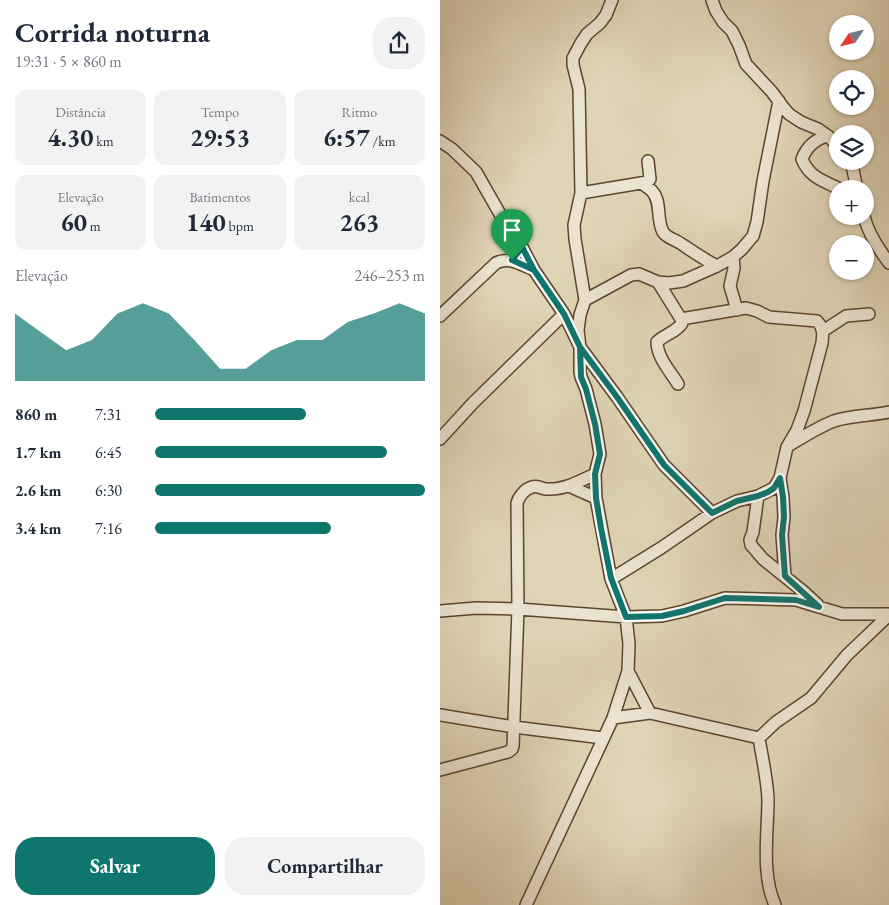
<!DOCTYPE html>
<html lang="pt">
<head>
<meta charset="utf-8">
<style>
	:root { --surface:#fff; --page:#f2f2f3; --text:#1f2937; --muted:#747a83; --accent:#0f766e }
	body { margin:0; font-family:"EB Garamond",serif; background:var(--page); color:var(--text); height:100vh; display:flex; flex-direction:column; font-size:19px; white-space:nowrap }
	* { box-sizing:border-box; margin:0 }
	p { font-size:16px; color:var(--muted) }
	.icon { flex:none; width:28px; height:28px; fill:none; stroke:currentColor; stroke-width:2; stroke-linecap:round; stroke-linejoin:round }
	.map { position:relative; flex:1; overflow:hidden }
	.details { display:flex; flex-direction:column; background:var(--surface); width:440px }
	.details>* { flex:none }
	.needle { width:32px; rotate:235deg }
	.fabs { position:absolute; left:389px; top:15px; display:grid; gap:10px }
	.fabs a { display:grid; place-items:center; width:45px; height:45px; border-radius:50%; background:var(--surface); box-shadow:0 1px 4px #0004; font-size:25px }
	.pin { position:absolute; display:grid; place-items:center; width:42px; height:42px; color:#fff; margin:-51px -21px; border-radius:50% 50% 50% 0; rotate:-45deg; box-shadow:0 0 5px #0007 }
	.pin .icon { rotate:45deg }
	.round { display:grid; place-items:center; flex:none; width:52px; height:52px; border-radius:20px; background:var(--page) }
	.summary { display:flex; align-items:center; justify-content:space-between; height:85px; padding:0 15px }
	h1 { font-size:28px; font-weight:700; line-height:38px }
	.stats { display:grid; grid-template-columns:repeat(3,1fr); gap:8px; height:85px; padding:5px 15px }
	.stats div { display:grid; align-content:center; border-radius:12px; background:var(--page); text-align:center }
	.stats b { font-size:25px; font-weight:700 }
	.stats small { font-size:14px; font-weight:400 }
	.stats p { font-size:14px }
	.chart { height:140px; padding:10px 15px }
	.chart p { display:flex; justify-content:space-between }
	.chart svg { width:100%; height:90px; margin-top:5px; fill:var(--accent); opacity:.7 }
	.action { display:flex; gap:10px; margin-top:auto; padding:10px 15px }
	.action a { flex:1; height:58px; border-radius:20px; background:var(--accent); color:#fff; font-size:20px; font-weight:700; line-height:58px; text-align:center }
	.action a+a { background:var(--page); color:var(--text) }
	ul { padding:0 15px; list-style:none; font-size:16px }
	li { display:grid; grid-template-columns:80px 60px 1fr; align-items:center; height:38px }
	li i { height:12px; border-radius:6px; background:var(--accent) }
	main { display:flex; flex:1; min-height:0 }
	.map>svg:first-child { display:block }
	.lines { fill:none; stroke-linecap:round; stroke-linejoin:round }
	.minor-casing { stroke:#5a462e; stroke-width:14 }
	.minor { stroke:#eae3d0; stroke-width:11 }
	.route-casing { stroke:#fff; stroke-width:10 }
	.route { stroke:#0f766e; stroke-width:6 }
</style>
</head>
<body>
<main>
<section class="details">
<div class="summary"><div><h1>Corrida noturna</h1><p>19:31 · 5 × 860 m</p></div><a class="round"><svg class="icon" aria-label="share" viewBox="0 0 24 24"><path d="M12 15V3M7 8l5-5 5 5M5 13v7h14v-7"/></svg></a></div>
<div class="stats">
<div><p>Distância</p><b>4.30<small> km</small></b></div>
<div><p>Tempo</p><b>29:53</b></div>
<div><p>Ritmo</p><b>6:57<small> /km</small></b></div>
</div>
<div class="stats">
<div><p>Elevação</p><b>60<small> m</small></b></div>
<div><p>Batimentos</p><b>140<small> bpm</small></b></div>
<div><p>kcal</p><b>263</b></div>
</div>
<div class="chart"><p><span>Elevação</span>246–253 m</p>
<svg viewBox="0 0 160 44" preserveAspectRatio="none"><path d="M0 44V11L10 20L20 29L30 24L40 11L50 6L60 11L70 24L80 38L90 38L100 29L110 24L120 24L130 15L140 11L150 6L160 11V44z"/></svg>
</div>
<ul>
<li><b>860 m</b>7:31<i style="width:56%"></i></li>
<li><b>1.7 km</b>6:45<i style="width:86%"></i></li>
<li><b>2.6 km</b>6:30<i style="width:100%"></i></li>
<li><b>3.4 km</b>7:16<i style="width:65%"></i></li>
</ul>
<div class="action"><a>Salvar</a><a>Compartilhar</a></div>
</section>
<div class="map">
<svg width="449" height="905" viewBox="0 0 449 905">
	<rect width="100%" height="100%" fill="#dfd4b6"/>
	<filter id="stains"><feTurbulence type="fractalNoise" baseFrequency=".004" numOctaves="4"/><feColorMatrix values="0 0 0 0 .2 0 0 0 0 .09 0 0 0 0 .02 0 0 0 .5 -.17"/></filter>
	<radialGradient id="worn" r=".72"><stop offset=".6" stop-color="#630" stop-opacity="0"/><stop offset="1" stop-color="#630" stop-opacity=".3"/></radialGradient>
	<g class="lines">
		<g class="minor-casing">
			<path id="minor" d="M272 0 276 11 283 22 292 31 299 45 306 64 332 92 343 107 349 114 361 122 378 129 388 136 398 146
				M388 136C375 139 367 146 362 159 369 177 383 181 400 189
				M0 141 12 149 36 172 60 214 82 247 94 270 124 314 140 347 177 397 224 465 272 513
				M410 161 413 170 417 189
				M202 183C205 186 209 188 212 191 222 202 216 219 223 232 227 238 234 239 240 243 252 251 263 259 277 266
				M141 193 207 182 210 179 208 161
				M424 216C428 233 439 249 449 263
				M293 257 294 268 290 286 297 310
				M218 282 241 319 242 323C237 332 225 334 217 342 217 357 230 371 238 384
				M145 300 135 239 134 225 141 193 139 89 133 65V58L141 43 147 34 160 23 166 15 172 0
				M0 316 56 263C69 256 82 265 94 270
				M383 331 406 316 429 314
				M0 439 33 403 124 314
				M348 446C363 437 378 427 394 421 412 415 431 416 449 412
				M340 478 343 497 344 517 342 535 345 576
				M129 486 156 498
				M318 496 313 532 310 540 311 545 323 559 364 592 378 605
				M171 579 221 548 272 513 297 501 318 496 334 488 340 478 347 447 357 430 364 411 382 343C383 333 384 329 377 321L329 317 317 311 306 308 241 319
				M0 611 36 608 78 609 186 617 222 616 244 611 285 598 356 600 402 614H449
				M188 671 210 713
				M0 715 74 727 163 738
				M173 718 210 713 319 738
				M319 738 336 722 371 698 407 655 449 615
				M319 738C322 757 327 778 328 799 328 832 321 874 335 905
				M0 770 68 752 72 749 73 746 78 609 77 503C79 496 85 489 92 487 97 485 102 489 107 489 124 490 140 481 155 474
				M86 905 173 718 188 671 189 644 186 617 171 579 156 498 155 474 160 454 155 424 146 389 141 377 140 372V347L138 330 140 315 145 300 191 275 199 274 218 282 229 283 243 281 277 266 293 257 302 249 313 236 317 222 323 181 339 101"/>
		</g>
		<use href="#minor" class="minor"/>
	</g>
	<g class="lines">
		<g class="route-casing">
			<path id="route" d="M72 260 94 270 124 314 140 347 141 377 146 389 155 424 160 454 155 474 156 498 161 528 171 578 186 617 222 616 244 611 285 598 356 600 379 607 345 576 342 535 344 517 343 497 340 478 334 488 328 492 318 496 297 501 272 513 224 465 177 397 140 347 124 314 94 270 82 247 72 260"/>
		</g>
		<use href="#route" class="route"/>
	</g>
	<rect width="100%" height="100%" filter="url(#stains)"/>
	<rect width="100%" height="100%" fill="url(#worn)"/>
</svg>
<div class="fabs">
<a><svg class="needle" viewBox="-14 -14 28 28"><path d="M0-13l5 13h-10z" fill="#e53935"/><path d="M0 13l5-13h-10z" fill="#747a83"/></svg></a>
<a><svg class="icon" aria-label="locate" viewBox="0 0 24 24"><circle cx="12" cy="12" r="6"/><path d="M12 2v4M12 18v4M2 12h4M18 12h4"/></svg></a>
<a><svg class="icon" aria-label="layers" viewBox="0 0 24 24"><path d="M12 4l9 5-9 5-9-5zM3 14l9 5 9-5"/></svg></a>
<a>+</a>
<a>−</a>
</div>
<div class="pin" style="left:72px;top:260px;background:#1e9e55"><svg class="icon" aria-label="arrive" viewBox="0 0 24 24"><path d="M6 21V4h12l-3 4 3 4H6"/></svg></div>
</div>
</main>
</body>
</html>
